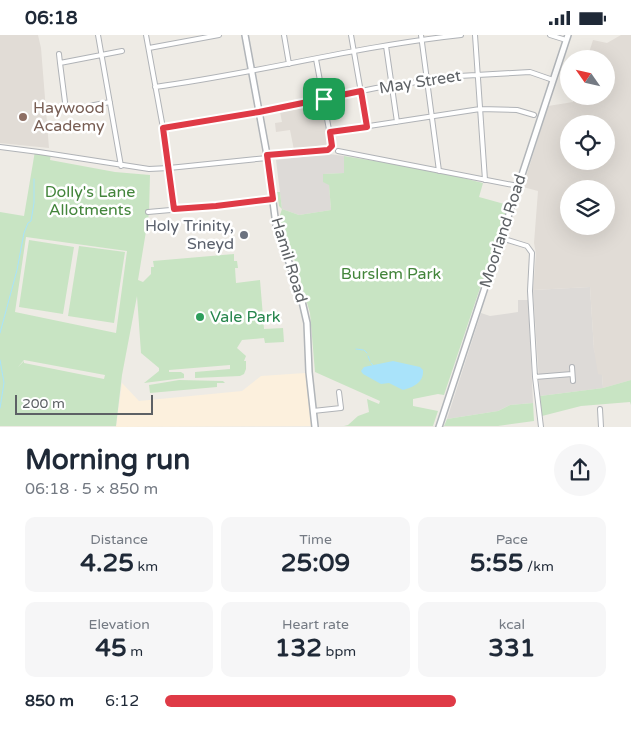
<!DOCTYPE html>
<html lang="en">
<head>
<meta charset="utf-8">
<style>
	:root { --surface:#fff; --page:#f6f6f7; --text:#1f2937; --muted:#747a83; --accent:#df3a46 }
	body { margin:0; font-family:"Varela Round",sans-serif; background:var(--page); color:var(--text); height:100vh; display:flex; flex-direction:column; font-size:19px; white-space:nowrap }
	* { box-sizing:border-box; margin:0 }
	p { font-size:16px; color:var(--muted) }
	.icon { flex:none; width:28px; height:28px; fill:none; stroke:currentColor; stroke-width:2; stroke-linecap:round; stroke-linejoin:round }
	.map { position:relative; height:392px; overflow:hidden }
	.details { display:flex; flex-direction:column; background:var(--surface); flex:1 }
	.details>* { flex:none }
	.needle { width:32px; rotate:304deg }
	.buttons { position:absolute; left:560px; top:15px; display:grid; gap:10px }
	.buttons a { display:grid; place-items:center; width:55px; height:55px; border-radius:50%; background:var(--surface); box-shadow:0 5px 20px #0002; font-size:25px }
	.scale { position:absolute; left:15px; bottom:12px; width:138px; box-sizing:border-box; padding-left:5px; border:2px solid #5d6165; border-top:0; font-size:14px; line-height:18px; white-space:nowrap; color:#5d6165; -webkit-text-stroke:4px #fff; paint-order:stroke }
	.pin { position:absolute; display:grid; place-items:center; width:42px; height:42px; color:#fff; margin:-21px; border-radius:10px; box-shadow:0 2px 8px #0006 }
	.round { display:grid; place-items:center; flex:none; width:52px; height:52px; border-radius:26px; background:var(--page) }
	.headline { display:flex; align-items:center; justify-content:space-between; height:85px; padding:0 25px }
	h1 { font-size:28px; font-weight:800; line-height:38px }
	.stats { display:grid; grid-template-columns:repeat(3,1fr); gap:8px; height:85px; padding:5px 25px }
	.stats div { display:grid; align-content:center; border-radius:10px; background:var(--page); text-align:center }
	.stats b { font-size:25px; font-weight:800 }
	.stats small { font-size:14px; font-weight:400 }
	.stats p { font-size:14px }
	ul { padding:0 25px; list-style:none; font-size:16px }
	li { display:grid; grid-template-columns:80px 60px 1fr; align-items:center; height:38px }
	li i { height:12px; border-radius:6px; background:var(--accent) }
	.status { display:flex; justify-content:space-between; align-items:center; height:35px; padding:0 25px; background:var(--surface); direction:ltr }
	.status svg { height:14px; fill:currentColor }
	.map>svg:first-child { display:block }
	.commercial { fill:#fcf0dd }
	.industrial { fill:#dddad7 }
	.education { fill:#e1dcd6; fill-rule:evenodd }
	.green { fill:#c8e4c3; fill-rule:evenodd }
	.water { fill:#a9e3fa }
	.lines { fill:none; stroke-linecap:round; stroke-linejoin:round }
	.stream { stroke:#a9e3fa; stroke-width:1 }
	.street-casing { stroke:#b0b3b7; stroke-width:6 }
	.secondary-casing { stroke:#b1b5b9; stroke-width:8 }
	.street { stroke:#fff; stroke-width:4 }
	.secondary { stroke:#fff; stroke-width:5 }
	.route-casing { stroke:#fff; stroke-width:10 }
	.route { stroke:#df3a46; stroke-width:6 }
	.education-dot { fill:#8d6e63; stroke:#fff; stroke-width:2 }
	.worship-dot { fill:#6b7280; stroke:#fff; stroke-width:2 }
	.leisure-dot { fill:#2e9e5b; stroke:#fff; stroke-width:2 }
	.labels { text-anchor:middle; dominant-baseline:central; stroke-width:5; stroke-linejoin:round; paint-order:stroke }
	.street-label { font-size:16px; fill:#5d6165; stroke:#fff }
	.education-label { font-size:16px; fill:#785e54; stroke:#fff; text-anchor:start }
	.park-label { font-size:16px; fill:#43853b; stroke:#fff }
	.worship-label { font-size:16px; fill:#5b616d; stroke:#fff; text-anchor:end }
	.leisure-label { font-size:16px; fill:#27864d; stroke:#fff; text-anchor:start }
</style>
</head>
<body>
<div class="status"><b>06:18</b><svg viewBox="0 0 49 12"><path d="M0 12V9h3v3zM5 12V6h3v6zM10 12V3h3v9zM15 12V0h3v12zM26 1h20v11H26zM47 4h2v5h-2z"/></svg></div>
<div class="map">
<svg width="631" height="392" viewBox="0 0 631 392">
	<rect width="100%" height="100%" fill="#eeebe5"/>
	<path class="commercial" d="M305 338 310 339 315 391 116 392 122 348 139 366 242 356 261 341Z"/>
	<path class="industrial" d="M329 119 344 121V138L323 139 329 149 331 175 299 180 282 174 276 125Z
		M590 252 594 315 602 340 603 353 540 361 533 255Z
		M518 265H528L533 368 510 370 498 376 447 384 481 278 490 281 518 277Z"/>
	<path class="education" d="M0 0H38L41 13 49 113 0 108Z
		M621 0H631V345L603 353 602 340 598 339 594 315 590 252 533 255 536 219 534 208 538 156 523 152 548 71 573 67 575 61H606V24H587L593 5 607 8ZM569 89H606V126H569ZM569 154H606V191H569Z
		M322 70 329 109 294 115 290 95 276 97 275 88 282 87 280 77Z"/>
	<path class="green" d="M35 116 51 119 50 125 115 137 150 140 149 178 138 245 143 247 151 239V232H154L153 226 234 219V226H237L238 233H235L236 248 260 245 264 294 283 293 284 307 265 308 264 303 242 305 237 313 246 321 244 326H246V334L244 339 240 341 195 343V337L230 334V330L169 335V337H181L184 339V343L144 348 159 336V333L141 318 137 261 122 340 116 391H0V177L24 181ZM26 202 127 216 116 298 15 277ZM24 325 105 340 104 344 24 328V326L18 332Z
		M344 121 431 135 483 148 479 162 508 170 444 360 438 359 413 364V371L438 376 433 391H344L348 390 358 381 369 377 367 364 379 369 380 366 315 337 310 278 293 220 281 193 280 180 282 174 279 171 277 157H280L282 174 299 180 331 175 329 150 323 147V139L344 138Z
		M29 205 74 212 63 279 19 272Z
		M79 211 125 217 114 288 68 281Z
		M179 345 223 346 225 348H217V352L150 358 149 350Z
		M631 345V370L630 367 581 371 542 381 540 361 603 353Z
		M533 368 534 386 498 391H444L447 384 498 376 510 370Z"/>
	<path class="water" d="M393 326 420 332 423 335C424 348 413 352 403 355L389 348 381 349 363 339 361 336 364 332Z"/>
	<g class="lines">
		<path class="stream" d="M0 298 17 235 24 198 28 188 31 186 34 168V144
			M356 314 363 315
			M364 315 367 318
			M368 321 370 326
			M0 325 4 348 0 373
			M371 328 373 330"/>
		<g class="street-casing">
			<path id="street" d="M98 0 121 131
				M146 0 163 93 174 174
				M284 0 289 29
				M351 0 367 92
				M421 0 439 136
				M475 0 485 145
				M550 0 566 5
				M386 11 397 87
				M149 13 219 0
				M59 19 60 28
				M155 52C258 38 358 11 461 0
				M65 67 60 28 122 16
				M89 71 110 67
				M163 93 259 77 376 53 459 41 530 37 553 45
				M330 97 480 74 517 75 534 80
				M0 112 39 117 149 134 169 133 267 123
				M338 116 518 151
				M267 120 328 115 332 111 316 24
				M148 177 216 171 273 164
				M501 203 527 211 532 218 530 256 535 342 541 392
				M572 332 573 346
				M535 342 572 339
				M600 374 601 392
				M313 376 341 373 339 357"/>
		</g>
		<g class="secondary-casing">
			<path id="secondary" d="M245 0 267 120 276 190 301 262 307 288 309 337 315 392
				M439 392 568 0"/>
		</g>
		<use href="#street" class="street"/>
		<use href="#secondary" class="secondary"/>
	</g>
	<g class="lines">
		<g class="route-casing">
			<path id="route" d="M361 56 367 92 330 97 332 111 328 115 267 120 273 164 216 171 174 174 163 93 259 77Z"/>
		</g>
		<use href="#route" class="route"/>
	</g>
	<circle class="education-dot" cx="23" cy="82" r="5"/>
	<circle class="worship-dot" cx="244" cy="200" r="5"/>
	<circle class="leisure-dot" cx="200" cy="282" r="5"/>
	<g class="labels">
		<g class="street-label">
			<text transform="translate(420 47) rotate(-9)">May Street</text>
			<text transform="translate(503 196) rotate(-72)">Moorland Road</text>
			<text transform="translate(289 225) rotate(73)">Hamil Road</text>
		</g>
		<g class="education-label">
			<text x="33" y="73">Haywood<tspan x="33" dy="18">Academy</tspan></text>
		</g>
		<g class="park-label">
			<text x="90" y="157">Dolly's Lane<tspan x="90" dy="18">Allotments</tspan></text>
			<text x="391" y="239">Burslem Park</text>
		</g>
		<g class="worship-label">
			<text x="234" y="191">Holy Trinity,<tspan x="234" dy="18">Sneyd</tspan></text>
		</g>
		<g class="leisure-label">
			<text x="210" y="282">Vale Park</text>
		</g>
	</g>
</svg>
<div class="buttons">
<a><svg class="needle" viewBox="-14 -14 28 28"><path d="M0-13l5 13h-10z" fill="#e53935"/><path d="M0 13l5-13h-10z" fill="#747a83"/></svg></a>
<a><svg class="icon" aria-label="locate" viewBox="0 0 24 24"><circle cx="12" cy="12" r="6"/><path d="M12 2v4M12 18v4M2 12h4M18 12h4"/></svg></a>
<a><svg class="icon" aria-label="layers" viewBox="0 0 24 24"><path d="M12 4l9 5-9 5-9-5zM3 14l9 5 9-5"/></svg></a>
</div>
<div class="scale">200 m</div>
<div class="pin" style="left:324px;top:64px;background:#1e9e55"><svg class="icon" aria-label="arrive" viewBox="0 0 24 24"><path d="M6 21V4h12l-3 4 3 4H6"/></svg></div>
</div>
<section class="details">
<div class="headline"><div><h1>Morning run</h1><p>06:18 · 5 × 850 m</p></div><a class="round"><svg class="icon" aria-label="share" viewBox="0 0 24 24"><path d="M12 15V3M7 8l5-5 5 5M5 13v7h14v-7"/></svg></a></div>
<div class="stats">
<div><p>Distance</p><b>4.25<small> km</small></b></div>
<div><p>Time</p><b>25:09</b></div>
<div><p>Pace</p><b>5:55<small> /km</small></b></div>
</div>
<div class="stats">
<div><p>Elevation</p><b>45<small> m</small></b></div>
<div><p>Heart rate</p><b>132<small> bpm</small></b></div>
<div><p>kcal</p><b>331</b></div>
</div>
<ul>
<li><b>850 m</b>6:12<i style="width:66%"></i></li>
</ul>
</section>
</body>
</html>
